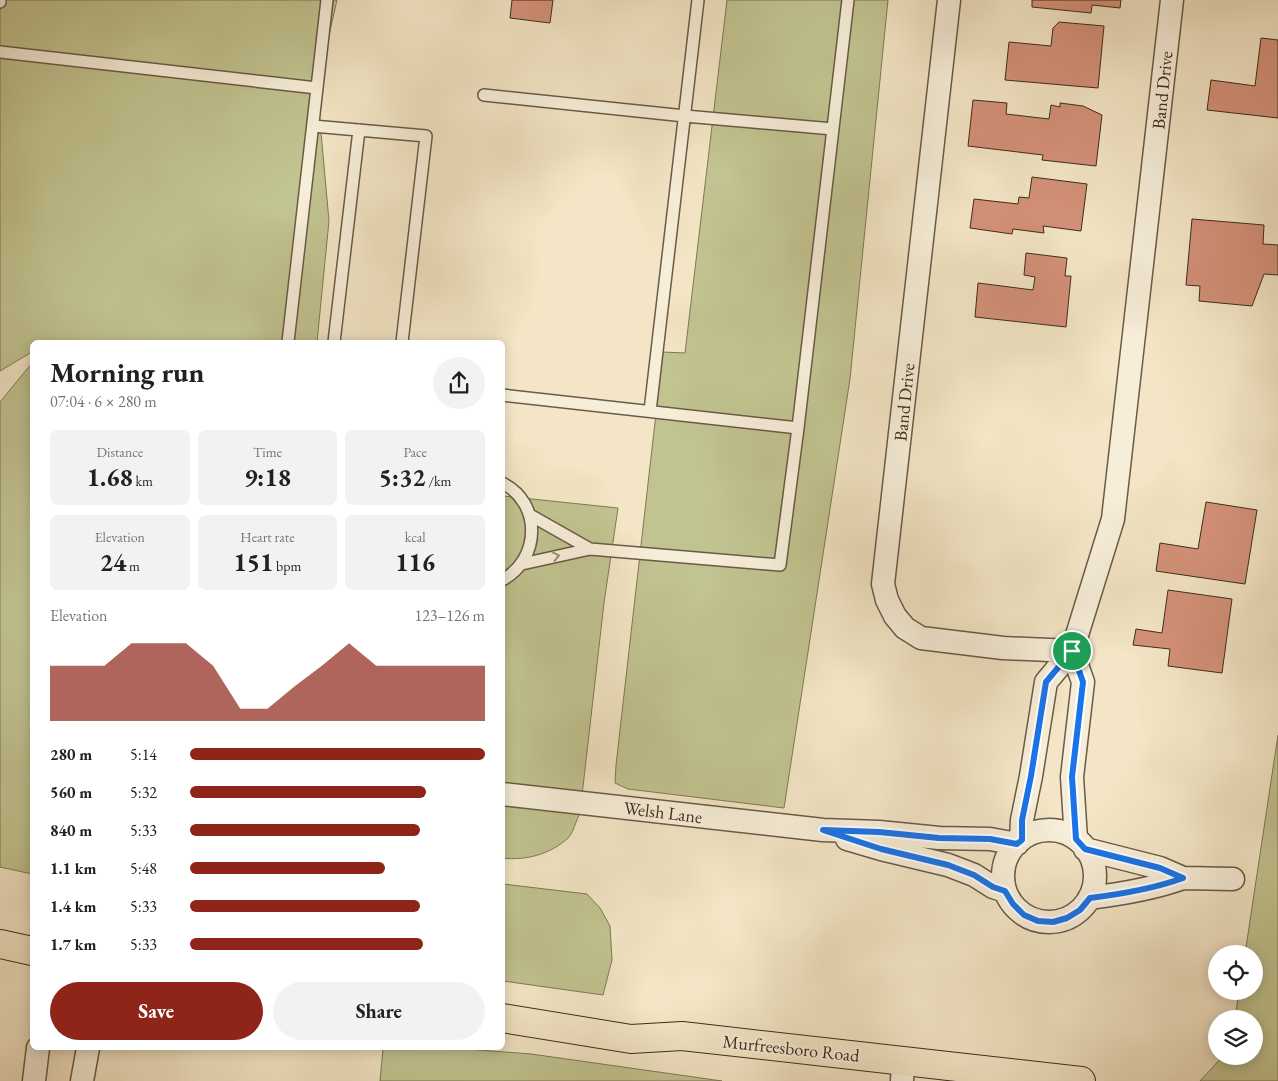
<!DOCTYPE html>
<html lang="en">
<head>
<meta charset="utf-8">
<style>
	:root { --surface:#fff; --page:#f2f2f2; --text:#202124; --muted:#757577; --accent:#8f2418 }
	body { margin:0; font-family:"EB Garamond",serif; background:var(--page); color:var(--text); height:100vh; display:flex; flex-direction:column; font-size:19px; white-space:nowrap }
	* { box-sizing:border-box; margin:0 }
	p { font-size:16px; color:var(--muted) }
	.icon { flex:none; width:28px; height:28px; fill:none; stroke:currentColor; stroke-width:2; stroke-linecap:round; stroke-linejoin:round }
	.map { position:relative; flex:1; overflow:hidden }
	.panel { position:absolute; left:30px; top:340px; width:475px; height:710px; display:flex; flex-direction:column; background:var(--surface); border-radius:8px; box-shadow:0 2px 12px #0003 }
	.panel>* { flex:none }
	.tools { position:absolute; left:1208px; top:945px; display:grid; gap:10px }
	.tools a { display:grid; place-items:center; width:55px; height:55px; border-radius:50%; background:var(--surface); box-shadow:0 2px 12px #0003; font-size:25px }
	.pin { position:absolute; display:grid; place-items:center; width:42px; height:42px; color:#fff; margin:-21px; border:2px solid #fff; border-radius:50%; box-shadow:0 1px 5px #0007 }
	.round { display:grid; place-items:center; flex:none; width:52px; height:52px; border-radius:26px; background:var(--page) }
	.head { display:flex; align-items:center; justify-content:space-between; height:85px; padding:0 20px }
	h1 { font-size:28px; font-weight:700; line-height:38px }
	.figures { display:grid; grid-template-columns:repeat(3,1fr); gap:8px; height:85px; padding:5px 20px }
	.figures div { display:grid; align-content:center; border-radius:8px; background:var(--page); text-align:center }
	.figures b { font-size:25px; font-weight:700 }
	.figures small { font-size:14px; font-weight:400 }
	.figures p { font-size:14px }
	.chart { height:140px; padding:10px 20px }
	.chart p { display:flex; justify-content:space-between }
	.chart svg { width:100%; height:90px; margin-top:5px; fill:var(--accent); opacity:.7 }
	.primary-button { display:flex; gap:10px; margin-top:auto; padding:10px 20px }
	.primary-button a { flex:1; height:58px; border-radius:30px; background:var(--accent); color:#fff; font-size:20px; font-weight:700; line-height:58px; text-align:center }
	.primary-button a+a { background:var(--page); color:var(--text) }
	ul { padding:0 20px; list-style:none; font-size:16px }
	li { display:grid; grid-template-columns:80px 60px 1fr; align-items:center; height:38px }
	li i { height:12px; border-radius:6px; background:var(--accent) }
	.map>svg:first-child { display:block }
	.green { fill:#c1c390; stroke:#7f7856 }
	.building { fill:#d49179; stroke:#3d2c1d }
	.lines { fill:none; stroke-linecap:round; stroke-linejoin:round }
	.service-casing { stroke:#6a5a47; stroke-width:14 }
	.minor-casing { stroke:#6a5a47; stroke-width:25 }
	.primary-casing { stroke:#3d2c1d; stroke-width:30 }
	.service { stroke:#f7eed9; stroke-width:11 }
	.minor { stroke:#f7eed9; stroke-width:22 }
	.primary { stroke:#f3e5c5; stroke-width:28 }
	.oneway { stroke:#9a8d7b }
	.route-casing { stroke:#fff; stroke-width:10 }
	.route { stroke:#1a73e8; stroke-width:6 }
	.labels { text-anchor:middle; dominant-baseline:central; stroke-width:4; stroke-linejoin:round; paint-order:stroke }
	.street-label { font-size:18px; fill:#3d2c1d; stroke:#f7eed9 }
</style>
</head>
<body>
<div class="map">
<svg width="1278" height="1081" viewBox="0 0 1278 1081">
	<rect width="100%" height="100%" fill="#f3e5c5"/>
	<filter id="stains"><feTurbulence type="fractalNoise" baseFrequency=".004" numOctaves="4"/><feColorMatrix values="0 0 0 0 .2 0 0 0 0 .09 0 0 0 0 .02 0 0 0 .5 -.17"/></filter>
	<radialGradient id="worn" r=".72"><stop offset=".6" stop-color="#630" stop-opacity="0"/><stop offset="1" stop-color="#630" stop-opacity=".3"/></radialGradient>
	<path class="green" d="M0 0H337L317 88 329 221 317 342H32V352L0 371Z
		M727 0H888L850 379 784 808 628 789 615 783 616 765 663 352 685 353Z
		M32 363V874L0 867V402Z
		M503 496 618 508 604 603 580 813C576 821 573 833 568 838 551 854 525 861 503 858Z
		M1278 735V1081H1200L1223 1056H1254V1019H1235L1239 991H1254V954H1245Z
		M503 884 587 894 600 908 610 926 612 960 603 995 503 981Z
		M383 1048H453L531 1054 722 1081H380Z"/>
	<path class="building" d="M512 0H553L550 23 510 18Z
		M1032 0H1121L1120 8 1092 5 1091 13 1032 7Z
		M1059 22 1104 26 1098 88 1005 80 1009 42 1051 46 1053 28Z
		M1261 38 1278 40V118L1207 110 1211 80 1255 86Z
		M973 100 1007 103 1006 114 1049 119 1051 105 1060 107V103L1083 106 1102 115 1096 166 1042 160 1043 155 968 146Z
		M1032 177 1087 184 1081 231 1043 226 1044 233 1013 229 1012 234 970 228 974 199 1018 204 1019 197 1029 198Z
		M1192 219 1264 225 1263 244 1278 245V275L1264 274 1252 306 1199 301 1200 286 1186 285Z
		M1026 253 1067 258 1065 276H1071L1066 327 975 317 978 283 1033 290 1035 277 1024 275Z
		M1206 502 1257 510 1245 584 1156 571 1160 543 1198 549Z
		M1168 590 1232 599 1222 673 1168 666 1170 649 1133 645 1136 629 1162 633Z"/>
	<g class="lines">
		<g class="service-casing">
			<path id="service" d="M0 2V0
				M0 52 317 88
				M484 95 685 116 833 129
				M313 126 426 136 402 342
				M288 342 327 0
				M334 342 359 130
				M502 395 798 428
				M650 411 698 0
				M502 483C542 502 541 560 502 580
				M530 515 590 549
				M522 564 590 549 780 565 798 428 848 0"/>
		</g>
		<g class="minor-casing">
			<path id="minor" d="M949 0 883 584 887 600 895 616 905 628 921 638 1003 648 1072 651
				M1072 651 1083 682 1072 777 1076 839
				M502 794 823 830 879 832 939 838 990 839 1017 844
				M1003 876a46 46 0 1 1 92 0a46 46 0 1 1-92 0Z
				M847 839 881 849 948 865 974 875 993 887 1005 891
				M1021 840 1022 820 1031 776 1046 682 1072 651 1113 519 1172 0
				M1085 849 1160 868 1183 878 1233 879
				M1089 898C1122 894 1153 889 1183 878
				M34 1081 38 1048
				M82 1081 88 1048
				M902 1081 903 1061"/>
		</g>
		<g class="primary-casing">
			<path id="primary" d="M0 944 32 951
				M502 1018 631 1039 682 1036 1081 1081"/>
		</g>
		<use href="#service" class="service"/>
		<use href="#minor" class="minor"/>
		<use href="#primary" class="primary"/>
	</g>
	<defs><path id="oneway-chevron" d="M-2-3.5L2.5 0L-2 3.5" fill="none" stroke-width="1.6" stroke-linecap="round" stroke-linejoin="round" transform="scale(1.25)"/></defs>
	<use class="oneway" href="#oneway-chevron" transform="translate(556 556) rotate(-13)"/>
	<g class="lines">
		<g class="route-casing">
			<path id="route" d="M1072 651 1083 682 1072 777 1076 839 1085 849 1160 868 1183 878C1153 889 1122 894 1090 898L1080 910 1067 918 1053 922 1038 921 1024 915 1013 904 1005 891 993 887 974 875 948 865 881 849 823 830 879 832 939 838 990 839 1017 844 1022 840V820L1031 776 1046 682Z"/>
		</g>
		<use href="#route" class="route"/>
	</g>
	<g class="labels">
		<g class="street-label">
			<text transform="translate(1162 90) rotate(-84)">Band Drive</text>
			<text transform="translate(904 402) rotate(-84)">Band Drive</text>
			<text transform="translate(663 812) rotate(7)">Welsh Lane</text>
			<text transform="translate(791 1048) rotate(6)">Murfreesboro Road</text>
		</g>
	</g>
	<rect width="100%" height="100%" filter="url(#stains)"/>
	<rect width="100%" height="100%" fill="url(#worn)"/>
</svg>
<div class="tools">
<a><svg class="icon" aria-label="locate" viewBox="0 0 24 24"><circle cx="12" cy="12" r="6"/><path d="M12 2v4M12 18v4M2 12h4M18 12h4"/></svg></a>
<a><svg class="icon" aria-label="layers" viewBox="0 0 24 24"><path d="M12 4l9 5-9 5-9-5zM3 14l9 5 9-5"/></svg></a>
</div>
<div class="pin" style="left:1072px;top:651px;background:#1e9e55"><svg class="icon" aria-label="arrive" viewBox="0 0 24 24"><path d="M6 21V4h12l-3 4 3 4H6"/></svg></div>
<section class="panel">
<div class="head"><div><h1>Morning run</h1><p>07:04 · 6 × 280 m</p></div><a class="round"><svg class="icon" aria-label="share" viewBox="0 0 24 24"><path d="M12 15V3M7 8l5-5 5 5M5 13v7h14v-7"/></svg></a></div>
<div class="figures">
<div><p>Distance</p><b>1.68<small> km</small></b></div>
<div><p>Time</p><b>9:18</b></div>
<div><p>Pace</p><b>5:32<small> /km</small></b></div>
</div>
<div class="figures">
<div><p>Elevation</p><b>24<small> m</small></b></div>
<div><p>Heart rate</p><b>151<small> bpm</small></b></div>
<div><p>kcal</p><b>116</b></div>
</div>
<div class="chart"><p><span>Elevation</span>123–126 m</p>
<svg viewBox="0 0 160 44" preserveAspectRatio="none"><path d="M0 44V17L10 17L20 17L30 6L40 6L50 6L60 17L70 38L80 38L90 27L100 17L110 6L120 17L130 17L140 17L150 17L160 17V44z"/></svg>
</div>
<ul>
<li><b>280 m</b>5:14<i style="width:100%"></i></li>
<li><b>560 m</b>5:32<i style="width:80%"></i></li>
<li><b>840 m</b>5:33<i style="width:78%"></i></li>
<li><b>1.1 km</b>5:48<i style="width:66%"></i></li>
<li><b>1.4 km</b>5:33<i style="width:78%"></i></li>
<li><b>1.7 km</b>5:33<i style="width:79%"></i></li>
</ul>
<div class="primary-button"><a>Save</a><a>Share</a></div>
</section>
</div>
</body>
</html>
